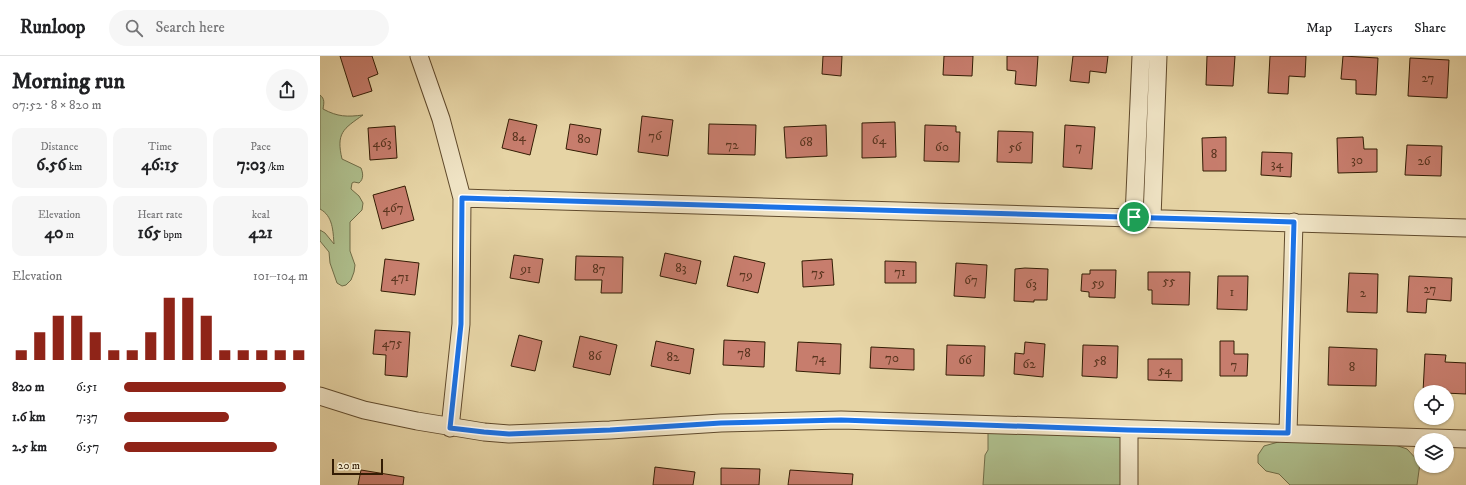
<!DOCTYPE html>
<html lang="en">
<head>
<meta charset="utf-8">
<style>
	:root { --surface:#fff; --page:#f6f6f6; --text:#202124; --muted:#757577; --line:#e0e0e0; --accent:#8f2418 }
	body { margin:0; font-family:"IM FELL DW Pica",serif; background:var(--page); color:var(--text); height:100vh; display:flex; flex-direction:column; font-size:15px; white-space:nowrap }
	* { box-sizing:border-box; margin:0 }
	p { font-size:13px; color:var(--muted) }
	.icon { flex:none; width:22px; height:22px; fill:none; stroke:currentColor; stroke-width:2; stroke-linecap:round; stroke-linejoin:round }
	.map { position:relative; flex:1; overflow:hidden }
	.sheet { display:flex; flex-direction:column; background:var(--surface); width:320px }
	.sheet>* { flex:none }
	.buttons { position:absolute; left:1094px; top:329px; display:grid; gap:8px }
	.buttons a { display:grid; place-items:center; width:40px; height:40px; border-radius:50%; background:var(--surface); box-shadow:0 1px 3px #0004; font-size:20px }
	.scale { position:absolute; left:12px; bottom:10px; width:51px; box-sizing:border-box; padding-left:4px; border:2px solid #331c04; border-top:0; font-size:11px; line-height:14px; white-space:nowrap; color:#331c04; -webkit-text-stroke:3px #efe3c4; paint-order:stroke }
	.pin { position:absolute; display:grid; place-items:center; width:34px; height:34px; color:#fff; margin:-17px; border:2px solid #fff; border-radius:50%; box-shadow:0 1px 4px #0007 }
	.round { display:grid; place-items:center; flex:none; width:42px; height:42px; border-radius:21px; background:var(--page) }
	.head { display:flex; align-items:center; justify-content:space-between; height:68px; padding:0 12px }
	h1 { font-size:22px; font-weight:700; line-height:30px }
	.figures { display:grid; grid-template-columns:repeat(3,1fr); gap:6px; height:68px; padding:4px 12px }
	.figures div { display:grid; align-content:center; border-radius:10px; background:var(--page); text-align:center }
	.figures b { font-size:17px; font-weight:700 }
	.figures small { font-size:11px; font-weight:400 }
	.figures p { font-size:11px }
	.chart { height:112px; padding:8px 12px }
	.chart p { display:flex; justify-content:space-between }
	.chart svg { width:100%; height:72px; margin-top:4px; stroke:var(--accent); stroke-width:6 }
	ul { padding:0 12px; list-style:none; font-size:13px }
	li { display:grid; grid-template-columns:64px 48px 1fr; align-items:center; height:30px }
	li i { height:10px; border-radius:5px; background:var(--accent) }
	header { display:flex; align-items:center; gap:24px; box-sizing:border-box; height:56px; padding:0 20px; background:var(--surface); border-bottom:1px solid var(--line) }
	header strong { font-size:19px }
	nav { display:flex; gap:22px; margin-inline-start:auto; font-size:14px }
	.search { width:280px; height:36px; background:var(--page); display:flex; align-items:center; gap:10px; box-sizing:border-box; padding:0 14px; border-radius:22px; color:var(--muted); font-size:15px }
	main { display:flex; flex:1; min-height:0 }
	.map>svg:first-child { display:block }
	.green { fill:#aebe8c; stroke:#706d48 }
	.building { fill:#c77d6d; stroke:#331c04 }
	.lines { fill:none; stroke-linecap:round; stroke-linejoin:round }
	.street-casing { stroke:#604a2c; stroke-width:19 }
	.street { stroke:#efe3c4; stroke-width:17 }
	.route-casing { stroke:#fff; stroke-width:8 }
	.route { stroke:#1a73e8; stroke-width:5 }
	.labels { text-anchor:middle; dominant-baseline:central; stroke-width:3; stroke-linejoin:round; paint-order:stroke }
	.number-label { font-size:13px; fill:#58341e }
</style>
</head>
<body>
<header>
<strong>Runloop</strong>
<div class="search"><svg class="icon" aria-label="search" viewBox="0 0 24 24"><circle cx="10" cy="10" r="6"/><path d="M15 15l6 6"/></svg>Search here</div>
<nav><a>Map</a><a>Layers</a><a>Share</a></nav>
</header>
<main>
<section class="sheet">
<div class="head"><div><h1>Morning run</h1><p>07:52 · 8 × 820 m</p></div><a class="round"><svg class="icon" aria-label="share" viewBox="0 0 24 24"><path d="M12 15V3M7 8l5-5 5 5M5 13v7h14v-7"/></svg></a></div>
<div class="figures">
<div><p>Distance</p><b>6.56<small> km</small></b></div>
<div><p>Time</p><b>46:15</b></div>
<div><p>Pace</p><b>7:03<small> /km</small></b></div>
</div>
<div class="figures">
<div><p>Elevation</p><b>40<small> m</small></b></div>
<div><p>Heart rate</p><b>165<small> bpm</small></b></div>
<div><p>kcal</p><b>421</b></div>
</div>
<div class="chart"><p><span>Elevation</span>101–104 m</p>
<svg viewBox="0 0 160 44" preserveAspectRatio="none"><path d="M5 44V38M15 44V27M25 44V17M35 44V17M45 44V27M55 44V38M65 44V38M75 44V27M85 44V6M95 44V6M105 44V17M115 44V38M125 44V38M135 44V38M145 44V38M155 44V38"/></svg>
</div>
<ul>
<li><b>820 m</b>6:51<i style="width:88%"></i></li>
<li><b>1.6 km</b>7:37<i style="width:57%"></i></li>
<li><b>2.5 km</b>6:57<i style="width:83%"></i></li>
</ul>
</section>
<div class="map">
<svg width="1146" height="429" viewBox="0 0 1146 429">
	<rect width="100%" height="100%" fill="#e6d4a5"/>
	<filter id="stains"><feTurbulence type="fractalNoise" baseFrequency=".005" numOctaves="4"/><feColorMatrix values="0 0 0 0 .2 0 0 0 0 .09 0 0 0 0 .02 0 0 0 .5 -.17"/></filter>
	<radialGradient id="worn" r=".72"><stop offset=".6" stop-color="#630" stop-opacity="0"/><stop offset="1" stop-color="#630" stop-opacity=".3"/></radialGradient>
	<path class="green" d="M0 39C5 43 4 47 3 53 18 61 27 61 43 59 23 73 16 77 22 103L41 112C43 117 44 123 39 127L34 126 32 127 31 133 39 140 43 147 42 154 30 166V195L35 209 34 216 31 224 26 229 22 230 17 227 10 207 9 196 0 185V174L5 177 14 188C13 175 13 160 0 153Z
		M668 369 809 374V429H663L665 399 668 394Z
		M1049 380 1087 393 1100 407 1097 429H970L959 418 946 415 938 407V399L944 390 962 385Z"/>
	<path class="building" d="M20 0H52L58 18 48 22 52 35 33 41Z
		M503 0H522L521 20 502 18Z
		M624 0H653L652 20 623 19Z
		M687 0H718L716 30 695 28 696 15 687 14Z
		M753 0H788L786 17 770 15 769 27 750 25Z
		M887 0H915L913 30 886 29Z
		M950 0H986L985 21 969 20 968 38 948 37Z
		M1023 0 1058 2 1056 39 1036 38V24L1021 23Z
		M1090 2 1129 4 1127 42 1088 40Z
		M322 60 353 64 348 100 318 96Z
		M189 63 217 69 210 99 182 92Z
		M575 66 576 101 542 102V67Z
		M250 68 281 73 277 99 246 93Z
		M389 68 436 69 435 99 388 98Z
		M506 69 507 100 466 102 464 71Z
		M605 69 636 70V76H640L639 106 604 105Z
		M745 69 775 71 772 113 743 111Z
		M75 70 77 102 50 104 48 72Z
		M678 75 713 76 712 107 677 106Z
		M906 81V115H883L882 82Z
		M1043 81 1044 93H1057V116L1018 117 1017 82Z
		M1087 89 1122 90 1121 120 1085 119Z
		M942 96 972 97 971 121 941 119Z
		M85 130 94 164 62 173 53 139Z
		M345 197 381 205 376 228 340 220Z
		M194 199 223 203 219 227 190 222Z
		M256 200 303 201 302 237H281L282 224H255Z
		M414 200 445 207 438 237 407 230Z
		M65 203 99 207 95 239 61 235Z
		M512 203 514 229 483 231 482 205Z
		M565 205 596 206V227H565Z
		M636 207 667 209 665 242 634 240Z
		M705 212 728 213 727 244H714V246L694 245 695 213Z
		M770 214H796L795 242 769 241V236L761 235 762 218H770Z
		M828 216H870L869 249 832 248V234H828Z
		M1029 217 1058 218 1057 257 1027 256Z
		M898 220H928L927 254 897 253Z
		M1089 220 1132 222 1131 245 1107 243 1106 257 1087 256Z
		M55 274 90 276 87 321 65 319 66 299 53 298Z
		M199 279 222 285 215 315 191 310Z
		M260 280 297 289 290 319 253 311Z
		M404 284 445 286 444 311 403 309Z
		M336 285 374 293 370 318 331 310Z
		M900 285H914V298H928L927 320H900Z
		M478 286 521 288 520 318 476 315Z
		M705 286 725 288 723 321 694 318 695 297 704 298Z
		M627 289 665 290 664 320 626 319Z
		M763 289 798 290 797 322 762 320Z
		M551 291 594 293V314L550 312Z
		M1009 291 1057 293 1056 330 1008 329Z
		M1105 298 1126 299 1125 306 1146 307V338L1103 336Z
		M828 303H862V325L828 324Z
		M335 411 375 416 373 429H333Z
		M401 412 440 413 439 429H401Z
		M41 414 84 421 83 429H38Z
		M470 414 533 418 532 429H468Z"/>
	<g class="lines">
		<g class="street-casing">
			<path id="street" d="M99 0 121 63 142 142 141 268 130 372
				M142 142 1146 172
				M814 161 821 0
				M832 162 838 0
				M0 340 44 354 97 365 164 376 189 378 290 374 401 367 521 364 1146 383
				M968 377 974 166
				M809 429V374"/>
		</g>
		<use href="#street" class="street"/>
	</g>
	<g class="lines">
		<g class="route-casing">
			<path id="route" d="M142 142 974 166 968 377 808 374 521 364 401 367 290 374 189 378 164 376 130 372 141 268Z"/>
		</g>
		<use href="#route" class="route"/>
	</g>
	<g class="labels">
		<g class="number-label">
			<text x="1108" y="22">27</text>
			<text x="335" y="80">76</text>
			<text x="199" y="81">84</text>
			<text x="264" y="83">80</text>
			<text x="559" y="84">64</text>
			<text x="486" y="86">68</text>
			<text x="62" y="87">463</text>
			<text x="412" y="89">72</text>
			<text x="622" y="91">60</text>
			<text x="695" y="91">56</text>
			<text x="759" y="91">7</text>
			<text x="894" y="98">8</text>
			<text x="1037" y="104">30</text>
			<text x="1104" y="105">26</text>
			<text x="957" y="108">34</text>
			<text x="73" y="152">467</text>
			<text x="361" y="212">83</text>
			<text x="206" y="213">91</text>
			<text x="279" y="213">87</text>
			<text x="580" y="216">71</text>
			<text x="498" y="217">75</text>
			<text x="426" y="219">79</text>
			<text x="80" y="221">471</text>
			<text x="651" y="224">67</text>
			<text x="849" y="225">55</text>
			<text x="778" y="227">59</text>
			<text x="711" y="228">63</text>
			<text x="1110" y="233">27</text>
			<text x="912" y="236">1</text>
			<text x="1043" y="237">2</text>
			<text x="72" y="287">475</text>
			<text x="424" y="297">78</text>
			<text x="275" y="300">86</text>
			<text x="353" y="301">82</text>
			<text x="499" y="302">74</text>
			<text x="572" y="302">70</text>
			<text x="645" y="304">66</text>
			<text x="780" y="305">58</text>
			<text x="709" y="308">62</text>
			<text x="914" y="309">7</text>
			<text x="1032" y="311">8</text>
			<text x="845" y="314">54</text>
		</g>
	</g>
	<rect width="100%" height="100%" filter="url(#stains)"/>
	<rect width="100%" height="100%" fill="url(#worn)"/>
</svg>
<div class="buttons">
<a><svg class="icon" aria-label="locate" viewBox="0 0 24 24"><circle cx="12" cy="12" r="6"/><path d="M12 2v4M12 18v4M2 12h4M18 12h4"/></svg></a>
<a><svg class="icon" aria-label="layers" viewBox="0 0 24 24"><path d="M12 4l9 5-9 5-9-5zM3 14l9 5 9-5"/></svg></a>
</div>
<div class="scale">20 m</div>
<div class="pin" style="left:814px;top:161px;background:#1e9e55"><svg class="icon" aria-label="arrive" viewBox="0 0 24 24"><path d="M6 21V4h12l-3 4 3 4H6"/></svg></div>
</div>
</main>
</body>
</html>
